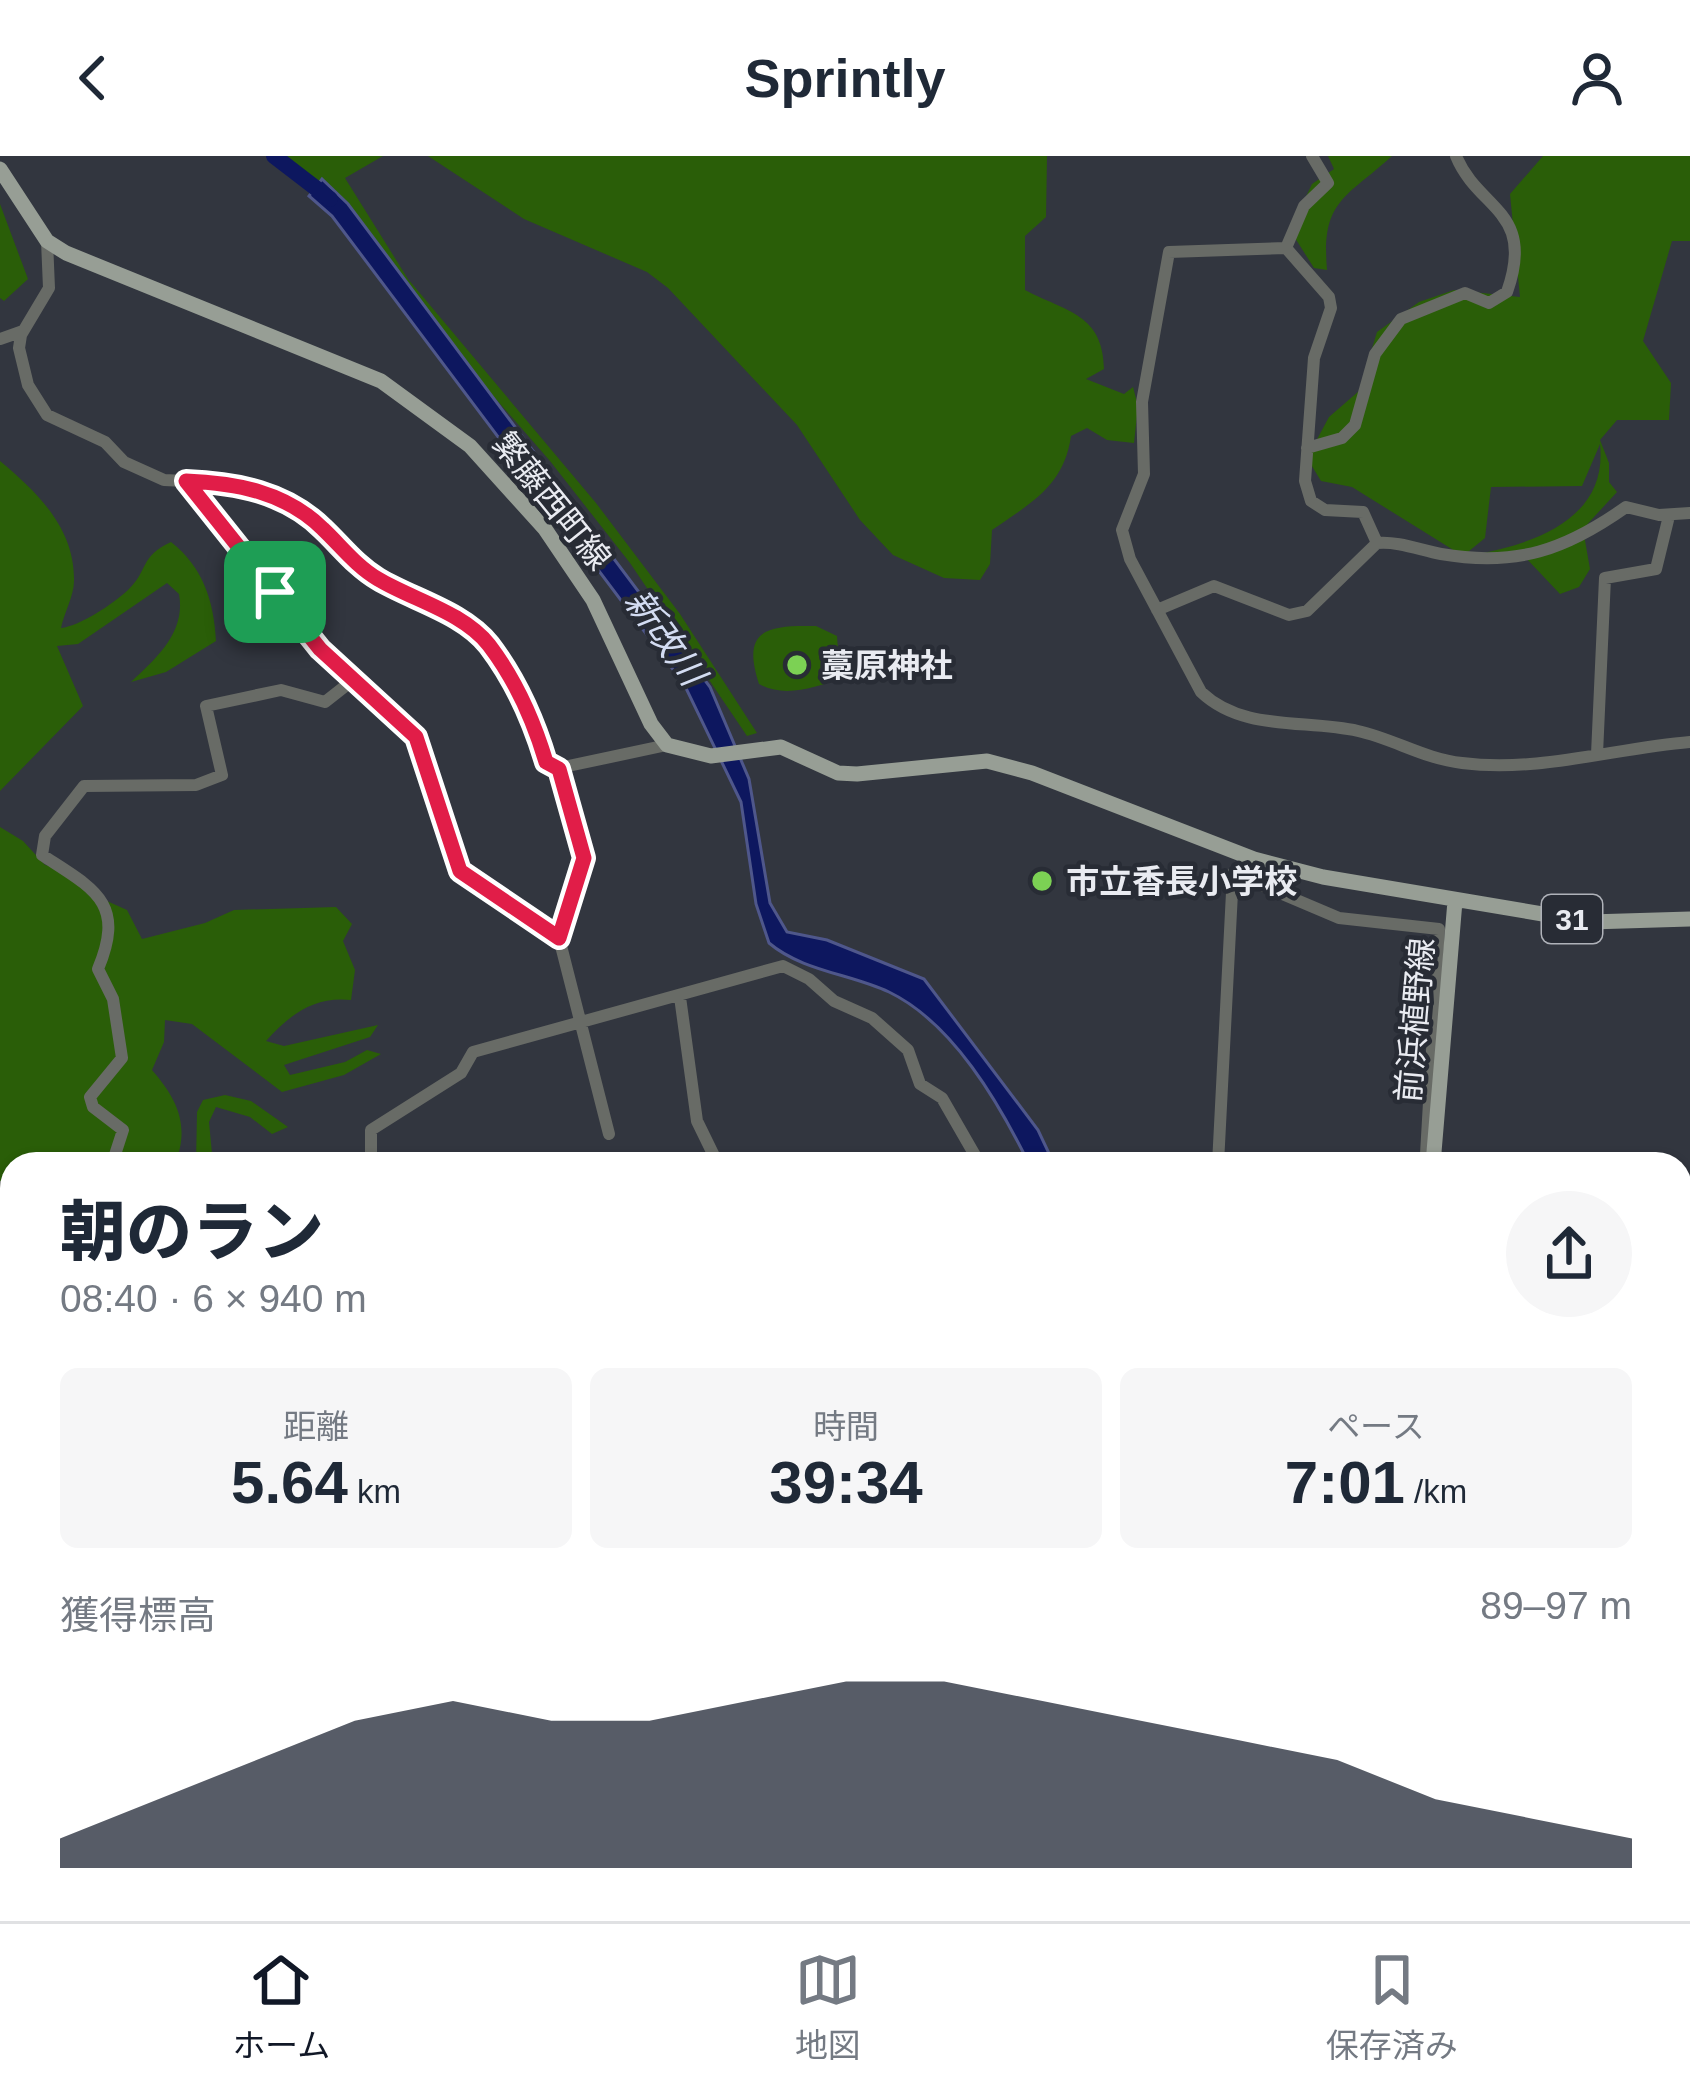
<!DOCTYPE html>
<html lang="ja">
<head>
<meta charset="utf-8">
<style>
	:root { --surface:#fff; --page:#f6f6f7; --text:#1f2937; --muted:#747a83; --line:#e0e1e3; --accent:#111827 }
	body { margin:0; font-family:Arial,"Noto Sans JP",sans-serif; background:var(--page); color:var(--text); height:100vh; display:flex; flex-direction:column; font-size:45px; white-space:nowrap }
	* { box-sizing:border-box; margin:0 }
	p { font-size:39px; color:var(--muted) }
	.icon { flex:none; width:66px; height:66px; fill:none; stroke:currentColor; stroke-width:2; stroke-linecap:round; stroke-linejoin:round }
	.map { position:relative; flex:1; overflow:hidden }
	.details { position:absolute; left:0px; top:996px; width:1692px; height:771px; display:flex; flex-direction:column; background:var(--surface); border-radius:36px 36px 0 0; box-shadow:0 3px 9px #0004 }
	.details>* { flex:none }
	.pin { position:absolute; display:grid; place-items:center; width:102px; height:102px; color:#fff; margin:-51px; border-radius:24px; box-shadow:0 6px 18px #0006 }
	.round { display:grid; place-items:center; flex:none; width:126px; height:126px; border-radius:63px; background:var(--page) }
	.overview { display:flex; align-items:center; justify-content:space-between; height:204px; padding:0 60px }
	h1 { font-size:66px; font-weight:800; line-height:90px }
	.figures { display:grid; grid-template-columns:repeat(3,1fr); gap:18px; height:204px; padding:12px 60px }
	.figures div { display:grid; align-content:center; border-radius:18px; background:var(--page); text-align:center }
	.figures b { font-size:60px; font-weight:800 }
	.figures small { font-size:33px; font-weight:400 }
	.figures p { font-size:33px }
	.chart { height:336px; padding:24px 60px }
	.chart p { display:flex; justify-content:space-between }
	.chart svg { width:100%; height:216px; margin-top:12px; fill:var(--accent); opacity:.7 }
	header { display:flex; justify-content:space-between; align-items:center; height:156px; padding:0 60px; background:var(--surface); font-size:54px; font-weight:800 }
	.tab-bar { display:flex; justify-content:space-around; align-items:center; height:168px; border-top:3px solid var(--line); background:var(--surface); font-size:33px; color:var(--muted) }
	.tab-bar a { display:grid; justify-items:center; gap:6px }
	.tab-bar .selected { color:var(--accent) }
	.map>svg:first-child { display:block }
	.green { fill:#2a5e08 }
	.water { fill:#0d175f; stroke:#4f578b; stroke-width:3 }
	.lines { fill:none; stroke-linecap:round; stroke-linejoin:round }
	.stream { stroke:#4f578b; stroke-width:3 }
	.river { stroke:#0d175f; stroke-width:16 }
	.minor { stroke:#686b66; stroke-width:12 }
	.major { stroke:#979e95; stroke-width:15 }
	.route-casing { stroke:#fff; stroke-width:24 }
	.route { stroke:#e11d48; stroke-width:15 }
	.poi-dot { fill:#7cd154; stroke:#282c35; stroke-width:4.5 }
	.labels { text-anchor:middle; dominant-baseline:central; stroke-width:9; stroke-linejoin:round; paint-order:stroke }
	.shield { fill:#282c35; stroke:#afb2b9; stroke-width:3 }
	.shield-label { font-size:30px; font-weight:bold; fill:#e9ebf1 }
	.street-label { font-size:33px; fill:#e9ebf1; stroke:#282c35 }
	.poi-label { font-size:33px; font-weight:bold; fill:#e9ebf1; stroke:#282c35; text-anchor:start }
	.water-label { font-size:36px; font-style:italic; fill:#d3dcf2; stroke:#282c35 }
</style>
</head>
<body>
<header><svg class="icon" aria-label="back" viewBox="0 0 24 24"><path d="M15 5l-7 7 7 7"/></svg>Sprintly<svg class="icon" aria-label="person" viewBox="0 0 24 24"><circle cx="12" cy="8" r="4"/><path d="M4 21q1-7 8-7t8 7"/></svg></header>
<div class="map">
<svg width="1690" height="1765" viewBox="0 0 1690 1765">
	<rect width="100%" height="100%" fill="#32363f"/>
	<path class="green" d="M284 0H383L345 22 408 123 596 347 680 458 757 577 747 580 630 407 550 305Z
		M428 0H1047L1046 61 1025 80V134C1067 156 1103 158 1104 213L1086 223 1124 238 1133 231 1138 250 1134 287 1107 284 1087 272 1071 280C1064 330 1031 347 992 374L990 408 980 424 944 422 893 399 860 364 797 269 668 132 647 116 524 63Z
		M1328 0H1392C1346 42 1321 44 1327 114L1314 112 1290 74 1312 28 1334 13Z
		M1543 0H1690V85H1672L1643 185 1671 227 1669 264H1617L1600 284 1609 307V326L1617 336 1583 373 1590 413 1579 431 1560 438 1523 399 1477 398C1539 387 1608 360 1600 288L1582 330 1491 331 1485 382 1463 400 1352 331 1321 325 1307 302 1329 261 1359 235 1377 176 1419 146 1454 134 1520 141 1510 38Z
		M0 48 28 123 4 145 0 142Z
		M0 305C37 336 75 372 74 425 74 440 64 457 61 472 80 470 113 448 128 434 149 414 139 401 171 386 203 411 214 445 216 485L166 516 131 526C157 502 186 476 179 438L167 427 78 488 57 490 83 550 0 635Z
		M816 470 837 480 840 522C816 532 783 542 759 528 741 473 767 469 816 470Z
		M0 671 23 685 45 709 77 715 98 741 127 754 142 783 205 767 234 754 336 751 352 768 343 785 355 814 351 844C315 840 290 858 266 885L284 890 378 869 370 881 284 909 290 919 345 906 367 894 381 898 344 919 282 936 192 868 165 864 164 886 152 914C178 944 190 970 175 1008H12V1179L0 1174Z
		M225 939 251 945 288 971 272 978 250 961 216 951 209 966 213 1008H196L197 956 203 944Z
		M0 1250 12 1263V1421L0 1430Z
		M0 1437 4 1464 12 1471 10 1674 0 1671Z
		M80 1755H1389L1423 1759 1424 1765H75Z"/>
	<path class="water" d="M322 23 348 48 710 531 749 623 770 747 787 776 827 784 924 823 1038 974 1054 1008H1029C999 947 953 867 889 836 851 818 802 815 769 787L756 748 741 646 684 528 332 60 309 40Z"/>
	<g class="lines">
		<path class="stream" d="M68 1765 77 1755
			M1127 1765 1135 1755"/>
		<path class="river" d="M274 0 330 43"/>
		<path class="minor" d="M47 85 49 132 21 179 19 192 28 229 47 259 105 286 124 306 164 324 230 327 284 346 320 369 375 421 472 473 490 490 554 613 667 589
			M1286 92 1169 96 1142 246 1144 318 1122 374 1130 403 1201 536C1243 576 1305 563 1358 575 1394 583 1425 603 1462 607 1538 617 1615 592 1690 586
			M1286 92 1329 141 1331 152 1314 202 1305 325 1311 345 1325 354 1363 356 1377 387
			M1286 92 1304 50 1328 27 1312 0
			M0 183 23 175
			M1307 292 1342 282 1355 269 1375 198 1401 163 1465 137 1489 147 1507 136C1536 54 1478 54 1456 0
			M186 325 320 493 416 581 460 715 559 782
			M1377 387C1398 385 1420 394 1441 398 1517 411 1565 394 1626 351L1659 359 1690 357
			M1157 454 1214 430 1289 459 1307 455 1377 387
			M1597 598 1605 422 1656 413 1669 360
			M559 613 584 702 559 782 609 978
			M680 841 697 965 718 1008
			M112 1008 123 974 93 951 90 941 122 902 113 843 98 813C126 746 94 733 42 699L45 680 84 630 196 629 222 619 206 550 281 534 325 546 353 524
			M371 1008V974L461 917 473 896 783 810 809 823 834 845 872 862 908 894 920 928 942 942 980 1008
			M1218 1008 1233 717 1339 762 1439 773 1426 998 1466 1008
			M0 1031 12 1037
			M1680 1044H1690
			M1680 1254 1690 1257
			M0 1381 12 1379
			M1680 1638 1690 1647
			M1467 1755 1472 1765
			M1590 1755 1595 1765
			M44 1765 52 1755"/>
		<path class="major" d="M0 13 47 85 66 97 381 225 470 290 545 373 593 444 651 568 667 589 711 600 781 591 838 617 857 618 987 605 1032 617 1254 703 1323 721 1590 766 1690 763
			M1433 1008 1455 745
			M1680 1754 1687 1765"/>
	</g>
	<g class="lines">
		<g class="route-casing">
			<path id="route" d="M186 325C236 327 286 336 323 373 341 390 356 410 378 423 413 444 463 456 489 489 515 523 534 566 546 606L559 613 584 702 559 782 460 715 416 581 320 493Z"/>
		</g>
		<use href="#route" class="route"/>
	</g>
	<g class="poi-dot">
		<circle cx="797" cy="509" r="12"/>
		<circle cx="1042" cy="725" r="12"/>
	</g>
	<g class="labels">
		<rect class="shield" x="1542" y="739" width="60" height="48" rx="9"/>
		<g class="shield-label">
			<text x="1572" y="763">31</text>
		</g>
		<g class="street-label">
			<text transform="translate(552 345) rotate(51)">繁藤西町線</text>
			<text transform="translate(1415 864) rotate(-85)">前浜植野線</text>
		</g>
		<g class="poi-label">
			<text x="821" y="509">藁原神社</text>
			<text x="1066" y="725">市立香長小学校</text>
		</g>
		<g class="water-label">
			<text transform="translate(665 481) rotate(54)">新改川</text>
		</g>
	</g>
</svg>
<div class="pin" style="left:275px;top:436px;background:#1e9e55"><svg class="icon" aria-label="arrive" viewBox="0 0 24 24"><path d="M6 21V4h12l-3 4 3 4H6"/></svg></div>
<section class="details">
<div class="overview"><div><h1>朝のラン</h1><p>08:40 · 6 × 940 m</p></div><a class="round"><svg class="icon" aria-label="share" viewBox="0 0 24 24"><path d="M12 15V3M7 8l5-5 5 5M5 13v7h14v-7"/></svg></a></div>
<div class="figures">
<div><p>距離</p><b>5.64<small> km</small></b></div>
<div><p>時間</p><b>39:34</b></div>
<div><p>ペース</p><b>7:01<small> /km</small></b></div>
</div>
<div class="chart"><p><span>獲得標高</span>89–97 m</p>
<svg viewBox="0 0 160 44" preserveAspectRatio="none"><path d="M0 44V38L10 30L20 22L30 14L40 10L50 14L60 14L70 10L80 6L90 6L100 10L110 14L120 18L130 22L140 30L150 34L160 38V44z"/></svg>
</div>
</section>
</div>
<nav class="tab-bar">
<a class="selected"><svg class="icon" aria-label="home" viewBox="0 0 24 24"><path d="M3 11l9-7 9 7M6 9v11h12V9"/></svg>ホーム</a>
<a><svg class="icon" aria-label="map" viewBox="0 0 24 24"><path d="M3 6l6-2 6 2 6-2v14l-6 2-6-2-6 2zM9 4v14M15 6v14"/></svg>地図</a>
<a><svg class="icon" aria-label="saved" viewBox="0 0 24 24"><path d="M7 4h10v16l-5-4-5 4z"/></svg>保存済み</a>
</nav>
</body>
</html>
